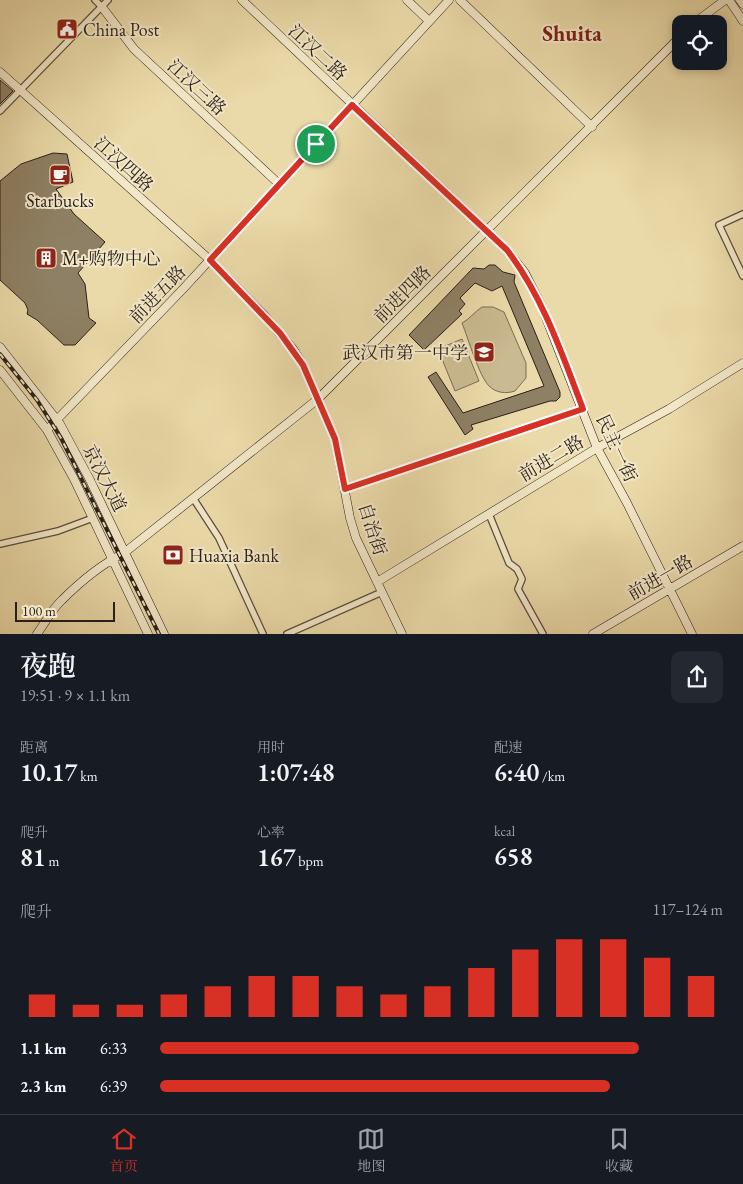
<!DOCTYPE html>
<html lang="zh">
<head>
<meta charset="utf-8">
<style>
	:root { --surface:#171b24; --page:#242831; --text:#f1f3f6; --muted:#9ea1a6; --line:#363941; --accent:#d93025 }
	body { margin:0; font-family:"EB Garamond","Noto Serif SC",serif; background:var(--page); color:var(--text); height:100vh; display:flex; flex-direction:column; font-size:19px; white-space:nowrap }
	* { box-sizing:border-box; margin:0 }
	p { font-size:16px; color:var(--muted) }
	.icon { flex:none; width:28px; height:28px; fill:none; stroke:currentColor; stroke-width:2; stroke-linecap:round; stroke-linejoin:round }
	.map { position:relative; height:634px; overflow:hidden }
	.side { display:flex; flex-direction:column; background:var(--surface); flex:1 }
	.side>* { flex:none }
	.buttons { position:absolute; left:672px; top:15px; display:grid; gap:10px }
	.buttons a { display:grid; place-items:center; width:55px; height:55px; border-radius:10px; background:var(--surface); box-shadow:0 2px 8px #0003; font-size:25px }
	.scale { position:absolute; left:15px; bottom:12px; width:100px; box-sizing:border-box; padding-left:5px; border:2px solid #2a1f1a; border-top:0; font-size:14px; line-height:18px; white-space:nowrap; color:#2a1f1a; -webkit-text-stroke:4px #f2e7c7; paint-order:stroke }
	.pin { position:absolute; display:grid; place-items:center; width:42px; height:42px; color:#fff; margin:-21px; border:2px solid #fff; border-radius:50%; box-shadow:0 1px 5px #0007 }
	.round { display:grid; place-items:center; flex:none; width:52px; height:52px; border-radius:10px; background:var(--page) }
	.headline { display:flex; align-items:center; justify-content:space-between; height:85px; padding:0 20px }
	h1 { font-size:28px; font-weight:600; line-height:38px }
	.figures { display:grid; grid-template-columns:repeat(3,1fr); gap:8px; height:85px; padding:5px 20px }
	.figures div { display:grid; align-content:center }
	.figures b { font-size:25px; font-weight:600 }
	.figures small { font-size:14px; font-weight:400 }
	.figures p { font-size:14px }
	.chart { height:140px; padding:10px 20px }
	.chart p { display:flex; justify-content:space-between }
	.chart svg { width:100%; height:90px; margin-top:5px; stroke:var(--accent); stroke-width:6 }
	ul { padding:0 20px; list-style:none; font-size:16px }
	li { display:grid; grid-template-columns:80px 60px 1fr; align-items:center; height:38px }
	li i { height:12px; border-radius:6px; background:var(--accent) }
	.menu { display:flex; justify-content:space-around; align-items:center; height:70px; border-top:1px solid var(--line); background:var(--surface); font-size:14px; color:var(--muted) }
	.menu a { display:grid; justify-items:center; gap:2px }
	.menu .on { color:var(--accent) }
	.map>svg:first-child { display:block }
	.green { fill:#caba91; stroke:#7a6c56 }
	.building { fill:#8e8064; stroke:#2a1f1a }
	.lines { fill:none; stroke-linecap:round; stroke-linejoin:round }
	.street-casing { stroke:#5a4e3e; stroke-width:8 }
	.secondary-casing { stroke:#2a1f1a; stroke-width:9 }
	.street { stroke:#f2e7c7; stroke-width:5.5 }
	.secondary { stroke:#f2e7c7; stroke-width:8 }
	.rail-casing { stroke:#2a1f1a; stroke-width:4 }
	.rail { stroke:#f2e7c7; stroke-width:2; stroke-dasharray:5.5; stroke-linecap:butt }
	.route-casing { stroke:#fff; stroke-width:10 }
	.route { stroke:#d93025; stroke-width:6 }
	.labels { text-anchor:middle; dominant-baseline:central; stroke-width:4; stroke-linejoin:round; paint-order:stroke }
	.poi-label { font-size:18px; fill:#2a1f1a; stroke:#f2e7c7; text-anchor:start }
	.street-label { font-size:18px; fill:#2a1f1a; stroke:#f2e7c7 }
	.district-label { font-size:22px; font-weight:bold; fill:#7a1f14; stroke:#f2e7c7 }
</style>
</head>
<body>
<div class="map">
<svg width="743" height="634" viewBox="0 0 743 634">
	<rect width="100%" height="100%" fill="#ebdaa9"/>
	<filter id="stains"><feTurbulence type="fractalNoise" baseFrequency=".004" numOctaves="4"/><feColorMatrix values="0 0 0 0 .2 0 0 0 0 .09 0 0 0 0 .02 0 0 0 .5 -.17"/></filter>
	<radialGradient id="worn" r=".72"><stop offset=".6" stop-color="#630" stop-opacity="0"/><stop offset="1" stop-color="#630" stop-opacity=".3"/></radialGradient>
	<path class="green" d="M482 307H493L504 312 526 363V378L515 391C506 394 496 393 489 386 479 376 468 338 462 323 470 319 474 312 482 307Z
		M462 339 479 381 455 391 438 349Z"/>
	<path class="building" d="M0 80 13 91 0 104Z
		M53 153 67 154 73 182 56 189 74 214 105 242 78 273 85 284 89 318 96 323 75 345H64L37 320 27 314 28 310 25 303 0 280V181L21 164Z
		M489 265H495L503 272 515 275 514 282 560 392V397L556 401H550L471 425 473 429 465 435 428 377 436 372 463 413 544 386 502 286 492 291 475 283 460 298 465 304 459 311 462 314 424 350 409 335 473 268 484 269Z"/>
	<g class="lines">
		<g class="street-casing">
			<path id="street" d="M95 0 102 7
				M0 111 108 0
				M743 214 719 225 743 276
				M345 489 583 409
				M193 498 219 538 263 634
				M489 514 509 563 517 569 522 579 518 589 543 634
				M0 544 58 531 93 518
				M287 634 382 592"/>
		</g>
		<g class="secondary-casing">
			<path id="secondary" d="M242 0 507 250 525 273 541 305 597 448 627 503 692 634
				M407 0 429 21
				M460 0 592 127
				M729 0 743 21
				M740 0 743 4
				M102 7 134 49 279 184
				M693 24 725 0
				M0 72 210 260 263 314 293 349 303 365 335 439 350 518 356 538 402 634
				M0 347 60 424 90 480 164 634
				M0 370 47 430 74 479 148 634
				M47 430 183 289 449 0
				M377 582 597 448 669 409 743 363
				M37 634C45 623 52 609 62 600 80 582 102 564 124 553L318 399 681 36
				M593 634 743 546"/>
		</g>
		<use href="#street" class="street"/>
		<use href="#secondary" class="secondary"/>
		<g class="rail-casing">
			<path id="rail" d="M0 354 37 400 61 438 159 634"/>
		</g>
		<use href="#rail" class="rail"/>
	</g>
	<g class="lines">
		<g class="route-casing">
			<path id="route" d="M352 105 507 250C543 297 562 354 583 409L345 489 335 439 303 365 280 333 210 260Z"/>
		</g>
		<use href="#route" class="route"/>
	</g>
	<defs>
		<g id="civic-square" transform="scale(1.125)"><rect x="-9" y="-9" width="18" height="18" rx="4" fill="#8f2418" stroke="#f2e7c7"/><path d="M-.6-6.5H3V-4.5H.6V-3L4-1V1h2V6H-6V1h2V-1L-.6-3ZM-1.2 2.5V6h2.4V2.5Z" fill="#fff"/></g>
		<g id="cafe-square" transform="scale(1.125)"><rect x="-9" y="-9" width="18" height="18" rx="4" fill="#8f2418" stroke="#f2e7c7"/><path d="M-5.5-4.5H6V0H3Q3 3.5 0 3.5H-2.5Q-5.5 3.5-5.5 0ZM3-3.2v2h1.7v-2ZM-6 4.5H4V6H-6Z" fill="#fff"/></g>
		<g id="building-square" transform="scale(1.125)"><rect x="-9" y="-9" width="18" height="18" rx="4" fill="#8f2418" stroke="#f2e7c7"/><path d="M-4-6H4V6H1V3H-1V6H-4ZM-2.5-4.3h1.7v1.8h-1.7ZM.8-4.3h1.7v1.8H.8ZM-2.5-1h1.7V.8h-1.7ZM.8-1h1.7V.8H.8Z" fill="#fff"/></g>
		<g id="school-square" transform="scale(1.125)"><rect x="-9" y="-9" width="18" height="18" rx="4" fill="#8f2418" stroke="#f2e7c7"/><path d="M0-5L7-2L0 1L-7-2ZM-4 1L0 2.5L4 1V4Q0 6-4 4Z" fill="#fff"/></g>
		<g id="bank-square" transform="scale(1.125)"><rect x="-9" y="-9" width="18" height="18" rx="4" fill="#8f2418" stroke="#f2e7c7"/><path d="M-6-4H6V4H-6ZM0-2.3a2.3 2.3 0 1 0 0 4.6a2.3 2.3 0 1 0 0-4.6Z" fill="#fff"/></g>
	</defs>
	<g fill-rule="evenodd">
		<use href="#civic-square" x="67" y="29"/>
		<use href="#cafe-square" x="60" y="175"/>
		<use href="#building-square" x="46" y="258"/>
		<use href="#school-square" x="484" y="352"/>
		<use href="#bank-square" x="173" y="555"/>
	</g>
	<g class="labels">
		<g class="poi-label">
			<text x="83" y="29">China Post</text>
			<text x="60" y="200" text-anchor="middle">Starbucks</text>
			<text x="62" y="258">M+购物中心</text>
			<text x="468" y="352" text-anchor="end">武汉市第一中学</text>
			<text x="189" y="555">Huaxia Bank</text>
		</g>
		<g class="street-label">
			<text transform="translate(318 52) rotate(43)">江汉二路</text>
			<text transform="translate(197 87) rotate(43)">江汉三路</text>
			<text transform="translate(124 164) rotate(42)">江汉四路</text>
			<text transform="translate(157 294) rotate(-46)">前进五路</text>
			<text transform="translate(402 294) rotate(-45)">前进四路</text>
			<text transform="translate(617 448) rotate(65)">民主一街</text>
			<text transform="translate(551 458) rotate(-31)">前进二路</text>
			<text transform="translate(105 478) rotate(63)">京汉大道</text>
			<text transform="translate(373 529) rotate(72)">自治街</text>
			<text transform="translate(660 577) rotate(-30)">前进一路</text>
		</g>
		<g class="district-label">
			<text x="572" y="33">Shuita</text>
		</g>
	</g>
	<rect width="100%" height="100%" filter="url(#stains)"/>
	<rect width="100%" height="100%" fill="url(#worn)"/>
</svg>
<div class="buttons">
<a><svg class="icon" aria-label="locate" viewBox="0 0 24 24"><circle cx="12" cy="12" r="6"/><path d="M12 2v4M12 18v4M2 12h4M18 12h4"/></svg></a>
</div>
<div class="scale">100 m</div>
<div class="pin" style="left:316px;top:144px;background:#1e9e55"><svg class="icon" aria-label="arrive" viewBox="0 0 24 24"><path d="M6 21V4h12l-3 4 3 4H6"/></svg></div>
</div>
<section class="side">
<div class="headline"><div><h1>夜跑</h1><p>19:51 · 9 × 1.1 km</p></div><a class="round"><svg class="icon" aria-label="share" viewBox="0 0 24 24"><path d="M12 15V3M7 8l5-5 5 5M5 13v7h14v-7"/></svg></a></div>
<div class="figures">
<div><p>距离</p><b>10.17<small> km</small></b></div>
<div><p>用时</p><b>1:07:48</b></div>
<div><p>配速</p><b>6:40<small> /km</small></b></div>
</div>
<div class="figures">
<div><p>爬升</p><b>81<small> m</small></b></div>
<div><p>心率</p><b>167<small> bpm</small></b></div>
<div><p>kcal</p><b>658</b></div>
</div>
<div class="chart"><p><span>爬升</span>117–124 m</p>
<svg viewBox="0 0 160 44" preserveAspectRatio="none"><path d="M5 44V33M15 44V38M25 44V38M35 44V33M45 44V29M55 44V24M65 44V24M75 44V29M85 44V33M95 44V29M105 44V20M115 44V11M125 44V6M135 44V6M145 44V15M155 44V24"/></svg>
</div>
<ul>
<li><b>1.1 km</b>6:33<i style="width:85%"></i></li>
<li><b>2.3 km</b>6:39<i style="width:80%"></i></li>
</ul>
</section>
<nav class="menu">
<a class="on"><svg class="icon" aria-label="home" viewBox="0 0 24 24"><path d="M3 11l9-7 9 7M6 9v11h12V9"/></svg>首页</a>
<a><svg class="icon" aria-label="map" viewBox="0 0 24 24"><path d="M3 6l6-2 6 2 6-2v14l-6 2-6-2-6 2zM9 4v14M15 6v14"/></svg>地图</a>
<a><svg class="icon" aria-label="saved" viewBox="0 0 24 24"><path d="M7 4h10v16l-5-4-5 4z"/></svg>收藏</a>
</nav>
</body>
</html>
